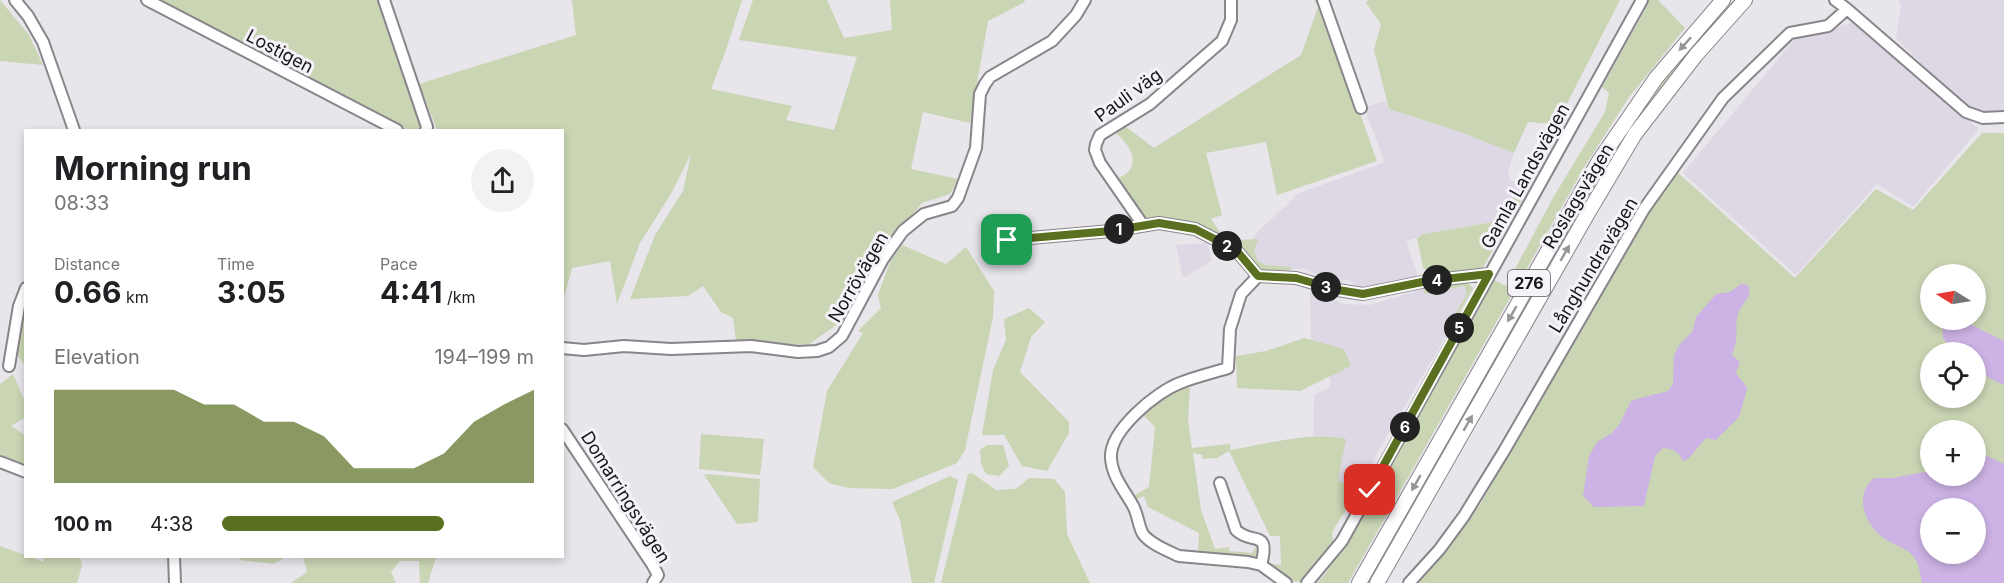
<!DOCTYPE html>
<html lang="en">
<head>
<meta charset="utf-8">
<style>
	:root { --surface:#fff; --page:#f2f2f2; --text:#202124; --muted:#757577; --accent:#5a6f1f }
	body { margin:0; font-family:Inter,sans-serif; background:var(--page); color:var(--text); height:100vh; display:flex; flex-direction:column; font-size:22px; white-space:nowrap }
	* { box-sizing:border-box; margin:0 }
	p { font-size:20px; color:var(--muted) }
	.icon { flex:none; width:33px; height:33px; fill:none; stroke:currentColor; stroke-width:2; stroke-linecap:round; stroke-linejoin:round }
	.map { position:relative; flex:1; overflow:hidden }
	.panel { position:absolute; left:24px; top:129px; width:540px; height:429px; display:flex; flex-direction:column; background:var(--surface); border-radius:0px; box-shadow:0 3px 9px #0003 }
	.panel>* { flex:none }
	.needle { width:39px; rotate:281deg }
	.fabs { position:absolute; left:1920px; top:264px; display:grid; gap:12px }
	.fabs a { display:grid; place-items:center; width:66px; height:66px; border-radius:50%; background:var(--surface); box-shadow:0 3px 9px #0003; font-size:30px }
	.pin { position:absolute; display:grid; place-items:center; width:51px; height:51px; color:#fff; margin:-26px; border-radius:12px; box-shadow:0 3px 9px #0006 }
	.km { position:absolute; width:30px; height:30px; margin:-15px; border-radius:50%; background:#222; color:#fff; font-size:16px; line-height:30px; text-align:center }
	.round { display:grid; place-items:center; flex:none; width:63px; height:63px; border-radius:32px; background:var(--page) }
	.head { display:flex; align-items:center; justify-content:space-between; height:102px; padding:0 30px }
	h1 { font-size:33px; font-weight:700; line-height:45px }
	.stats { display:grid; grid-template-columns:repeat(3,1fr); gap:9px; height:102px; padding:6px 30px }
	.stats div { display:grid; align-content:center }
	.stats b { font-size:30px; font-weight:700 }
	.stats small { font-size:16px; font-weight:400 }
	.stats p { font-size:16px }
	.chart { height:168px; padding:12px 30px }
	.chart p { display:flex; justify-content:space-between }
	.chart svg { width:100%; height:108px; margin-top:6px; fill:var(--accent); opacity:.7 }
	ul { padding:0 30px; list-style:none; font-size:20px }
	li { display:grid; grid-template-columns:96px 72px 1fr; align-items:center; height:45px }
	li i { height:15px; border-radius:8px; background:var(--accent) }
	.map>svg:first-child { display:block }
	.built { fill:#ded8e5 }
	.green { fill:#c9d5b3; fill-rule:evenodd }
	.water { fill:#ccb2e5; fill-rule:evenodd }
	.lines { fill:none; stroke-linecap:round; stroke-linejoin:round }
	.minor-casing { stroke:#88858b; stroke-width:14 }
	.major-casing { stroke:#88858b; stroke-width:16 }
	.minor { stroke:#fff; stroke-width:10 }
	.major { stroke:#fff; stroke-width:14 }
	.oneway { fill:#979697 }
	.route-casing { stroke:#fff; stroke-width:12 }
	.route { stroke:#5a6f1f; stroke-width:8 }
	.labels { text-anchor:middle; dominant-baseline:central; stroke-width:6; stroke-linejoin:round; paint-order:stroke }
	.shield { fill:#f5f2f9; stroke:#5a585c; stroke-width:1.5 }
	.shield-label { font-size:16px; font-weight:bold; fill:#171618 }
	.street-label { font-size:18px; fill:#171618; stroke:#f5f2f9 }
</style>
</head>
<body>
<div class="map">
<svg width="2004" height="583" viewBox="0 0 2004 583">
	<rect width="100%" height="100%" fill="#e8e5eb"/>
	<path class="built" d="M1898 0H2004V112L1988 115 1965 108 1896 38 1901 6Z
		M1852 23 1979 129 1913 207 1877 184 1796 275 1683 173 1794 40Z
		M1385 101 1389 109 1463 133 1514 153 1508 173 1511 181 1525 183 1493 222 1423 234 1417 238 1406 241 1418 277 1362 291 1347 279 1336 284 1304 268 1267 272 1259 268 1250 247 1256 233 1288 204 1297 194 1385 162 1367 116 1366 107Z
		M1207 243 1212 261 1183 278 1176 245Z
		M1464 286 1467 293 1447 330 1448 333 1382 444 1357 492 1338 481 1330 436 1313 438 1314 395 1330 387V375L1350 366 1344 349 1311 341 1310 290 1343 304 1370 305 1423 289 1424 294Z"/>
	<path class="green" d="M0 0 29 35 43 65 0 61Z
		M159 0H379L425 125 423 130H407Z
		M572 0H742L725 53 711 89 792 106 786 120 834 130 857 57 739 40 753 0H827L844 38 892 30 890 0H1024L1025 2 988 21 970 123 923 112 911 169 958 179 950 194 922 203 898 231 880 247 843 320 808 345 736 341 733 318 721 312 703 286 688 296 630 299 655 235 683 191 691 154 672 192 640 243 617 304 610 261 572 268 563 301 562 130H437L419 84 576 35Z
		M1314 0H1319L1377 161 1277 195 1266 142 1206 153 1222 215 1211 219 1226 241 1144 221 1116 179C1120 177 1127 174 1129 171 1140 156 1124 140 1114 131L1125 126 1154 148 1301 55 1318 7Z
		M1368 0H1620L1557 123 1540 168 1482 269 1432 275 1423 267 1417 238 1423 234 1493 222 1525 183 1556 124 1528 122 1514 153 1463 133 1389 109 1374 50 1381 24 1366 3Z
		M1649 0H1658L1685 28 1629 97 1585 166 1348 583H1317L1326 573 1342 547 1494 280 1506 286 1554 196 1605 112 1609 93 1602 87 1645 10Z
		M1733 0H1736L1690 51 1624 137 1550 263 1368 583H1364L1622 132 1672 65Z
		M1982 133H2004V583H1416L1480 505 1640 225 1676 171 1795 278 1876 189 1913 210ZM1930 274H1976V320H1930ZM1930 352H1976V398H1930ZM1930 430H1976V476H1930ZM1930 508H1976V554H1930Z
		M1258 239 1254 251 1257 260 1265 265 1291 267 1290 270C1253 274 1257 270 1234 243L1239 240Z
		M902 245 946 264 966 247 994 291 993 317 965 450 957 463 893 489 849 488 829 483 813 467 827 391 863 333 858 331 881 308 878 295 890 262Z
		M1467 282 1473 288 1448 333 1447 330 1467 293 1464 286 1424 294 1423 289Z
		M1029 308 1045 322 1031 337 1020 372 1069 422V433L1047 471 1022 466 1004 435H982L993 370 1006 340 1004 319Z
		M25 309V366L16 353Z
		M1304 338 1344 349 1351 366 1300 391 1237 388 1236 356 1266 351Z
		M13 374 25 402 26 417 11 426 25 435V464L0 455V384Z
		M1183 388H1190L1188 420 1192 448 1230 444V450C1267 444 1309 431 1346 439L1338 480 1357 492 1332 532 1333 542 1302 582 1292 581 1270 567V564L1281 565 1280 536H1270L1229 451 1217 458 1202 459 1203 455 1193 453 1201 510 1215 549 1229 547V551L1252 553 1256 546 1261 549 1260 562 1198 554 1199 533 1148 507 1144 496 1136 499 1135 495 1149 487 1155 427 1144 416 1172 391Z
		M701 434 764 439 760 475 699 469Z
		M987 445H1003L1009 466 999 476 986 474 981 464 980 450Z
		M972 473 996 490 1016 489 1029 478 1054 479 1065 492 1067 534 1090 583H941L968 474Z
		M708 474 760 479 758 522 737 524 704 475Z
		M950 476 958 480 934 583H912L900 520 892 502Z
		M0 546 44 562V557H80L82 566 77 583H0Z
		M240 557 241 556 286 557 274 564 240 560Z
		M303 557V556L436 557 428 583H420L419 561H400L391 572 396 583H291L307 572Z"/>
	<path class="water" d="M1741 284 1748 285C1752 298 1744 301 1739 311 1734 325 1738 329 1736 341 1735 346 1733 351 1732 355L1740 362 1736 372C1738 379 1746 383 1747 389L1739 417 1716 440 1706 438 1688 459 1683 461C1678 451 1674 449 1663 448L1655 456 1644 506 1594 507 1583 496 1589 456 1597 442 1612 433 1619 425 1631 401C1644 396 1655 395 1668 391L1673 384 1674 355 1680 344 1692 332 1696 317 1716 294 1730 292Z
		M1951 321 1970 324 2004 341V385L1991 379 1976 368V352H1955L1943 338 1942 330Z
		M1976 451 2004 464V583H1922C1920 575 1919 563 1914 557 1905 546 1892 545 1882 537 1864 522 1854 495 1874 478H1893L1930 471V476H1976ZM1930 508H1976V554H1930Z"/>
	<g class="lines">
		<g class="minor-casing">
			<path id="minor" d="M15 0 28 16 43 42 74 130
				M147 0 397 130
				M384 0 427 127 426 130
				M1323 0 1361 108
				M1835 0 1847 9
				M1143 225 1100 163 1095 150 1096 144 1100 135 1150 104 1222 41 1231 20V0
				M1007 240 1111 231 1159 223 1195 229 1236 250 1258 276 1296 278 1338 290 1363 294 1427 281 1489 274
				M1258 276 1241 294 1230 329 1228 368C1212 373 1195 377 1180 383 1156 392 1109 431 1111 458 1112 476 1124 490 1132 504 1138 513 1138 526 1143 534 1150 544 1168 551 1179 556L1248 562 1261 565 1286 583
				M562 348 584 350 624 346 671 349 751 346 798 352 817 351 829 347 842 336 883 259 903 231 924 214 952 206 958 198 976 148 980 94 985 84 990 77 1052 41 1076 15 1085 0
				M9 366 19 306 26 288
				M562 429 652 564 658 575 653 583
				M0 462 26 472
				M1220 483 1236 530C1252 546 1271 528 1261 565
				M174 556 175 583
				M1307 583 1342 541 1642 0
				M1409 583 1439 550 1464 516 1504 451 1644 209 1723 98 1790 33 1828 26 1847 9 1966 112 1983 118 2004 117"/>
		</g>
		<g class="major-casing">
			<path id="major" d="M1359 583 1599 161 1656 78 1723 0
				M1377 583 1588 213 1635 134 1696 55 1745 0"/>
		</g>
		<use href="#minor" class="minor"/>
		<use href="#major" class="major"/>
	</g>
	<defs><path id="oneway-solid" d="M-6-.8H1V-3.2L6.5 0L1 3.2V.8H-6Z" transform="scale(1.5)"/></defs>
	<g class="oneway">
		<use href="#oneway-solid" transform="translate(1685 44) rotate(132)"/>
		<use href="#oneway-solid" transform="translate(1565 253) rotate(-60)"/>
		<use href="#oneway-solid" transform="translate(1512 314) rotate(120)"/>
		<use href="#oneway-solid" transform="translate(1468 423) rotate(-60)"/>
		<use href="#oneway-solid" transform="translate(1416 483) rotate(120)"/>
	</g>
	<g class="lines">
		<g class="route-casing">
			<path id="route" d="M1007 240 1111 231 1159 223 1195 229 1236 250 1258 276 1296 278 1338 290 1363 294 1427 281 1489 274 1370 490"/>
		</g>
		<use href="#route" class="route"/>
	</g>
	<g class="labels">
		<rect class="shield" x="1508" y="270" width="42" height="26" rx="4.5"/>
		<g class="shield-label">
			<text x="1529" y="283">276</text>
		</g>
		<g class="street-label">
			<text transform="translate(280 51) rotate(28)">Lostigen</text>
			<text transform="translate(1128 95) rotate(-36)">Pauli väg</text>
			<text transform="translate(1525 176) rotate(-61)">Gamla Landsvägen</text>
			<text transform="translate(1578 196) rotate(-59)">Roslagsvägen</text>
			<text transform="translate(1593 265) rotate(-59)">Långhundravägen</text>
			<text transform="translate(858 277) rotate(-60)">Norrövägen</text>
			<text transform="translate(626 497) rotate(58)">Domarringsvägen</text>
		</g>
	</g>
</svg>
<div class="fabs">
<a><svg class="needle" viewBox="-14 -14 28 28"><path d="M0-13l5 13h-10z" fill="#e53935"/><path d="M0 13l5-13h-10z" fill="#757577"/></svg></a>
<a><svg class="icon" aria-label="locate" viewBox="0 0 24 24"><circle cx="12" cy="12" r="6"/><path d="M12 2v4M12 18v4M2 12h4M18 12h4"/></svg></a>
<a>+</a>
<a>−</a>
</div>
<div class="pin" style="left:1007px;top:240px;background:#1e9e55"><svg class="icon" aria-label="arrive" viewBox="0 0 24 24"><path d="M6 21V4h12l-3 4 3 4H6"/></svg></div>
<div class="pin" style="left:1370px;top:490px;background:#d93025"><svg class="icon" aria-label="check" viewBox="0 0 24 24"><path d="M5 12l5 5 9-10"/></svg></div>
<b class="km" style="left:1119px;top:229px">1</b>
<b class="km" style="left:1227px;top:246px">2</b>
<b class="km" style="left:1326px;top:287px">3</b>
<b class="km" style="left:1437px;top:280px">4</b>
<b class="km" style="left:1459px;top:328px">5</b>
<b class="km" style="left:1405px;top:427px">6</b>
<section class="panel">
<div class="head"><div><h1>Morning run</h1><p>08:33</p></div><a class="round"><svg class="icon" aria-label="share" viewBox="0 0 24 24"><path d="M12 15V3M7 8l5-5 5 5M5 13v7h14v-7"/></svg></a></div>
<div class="stats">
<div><p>Distance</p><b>0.66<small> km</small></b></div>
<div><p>Time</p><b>3:05</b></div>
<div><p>Pace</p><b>4:41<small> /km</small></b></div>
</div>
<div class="chart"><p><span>Elevation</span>194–199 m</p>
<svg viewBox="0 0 160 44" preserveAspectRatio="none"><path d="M0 44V6L10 6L20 6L30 6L40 6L50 12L60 12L70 19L80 19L90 25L100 38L110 38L120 38L130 32L140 19L150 12L160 6V44z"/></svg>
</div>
<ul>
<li><b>100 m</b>4:38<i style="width:71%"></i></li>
</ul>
</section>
</div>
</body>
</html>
